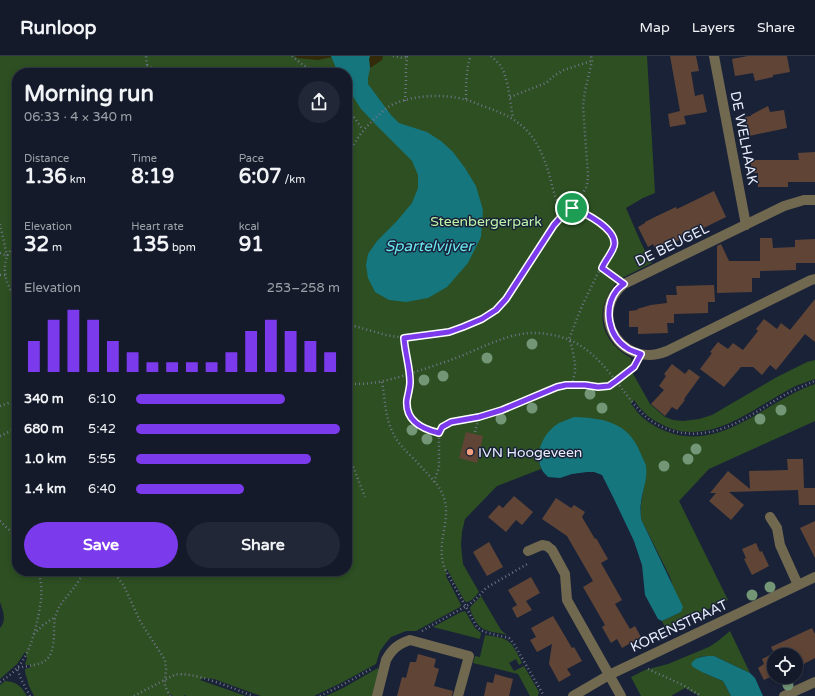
<!DOCTYPE html>
<html lang="en">
<head>
<meta charset="utf-8">
<style>
	:root { --surface:#141a2a; --page:#212736; --text:#f1f3f6; --muted:#9da1a8; --line:#333847; --accent:#7c3aed }
	body { margin:0; font-family:"Varela Round",sans-serif; background:var(--page); color:var(--text); height:100vh; display:flex; flex-direction:column; font-size:15px; white-space:nowrap }
	* { box-sizing:border-box; margin:0 }
	p { font-size:13px; color:var(--muted) }
	.icon { flex:none; width:22px; height:22px; fill:none; stroke:currentColor; stroke-width:2; stroke-linecap:round; stroke-linejoin:round }
	.map { position:relative; flex:1; overflow:hidden }
	.sheet { position:absolute; left:12px; top:12px; width:340px; height:508px; display:flex; flex-direction:column; background:var(--surface); border-radius:16px; box-shadow:0 2px 6px #0003,0 0 0 1px var(--line) }
	.sheet>* { flex:none }
	.buttons { position:absolute; left:767px; top:592px; display:grid; gap:8px }
	.buttons a { display:grid; place-items:center; width:36px; height:36px; border-radius:50%; background:var(--surface); box-shadow:0 2px 6px #0003,0 0 0 1px var(--line); font-size:20px }
	.pin { position:absolute; display:grid; place-items:center; width:34px; height:34px; color:#fff; margin:-17px; border:2px solid #fff; border-radius:50%; box-shadow:0 1px 4px #0007 }
	.round { display:grid; place-items:center; flex:none; width:42px; height:42px; border-radius:21px; background:var(--page) }
	.head { display:flex; align-items:center; justify-content:space-between; height:68px; padding:0 12px }
	h1 { font-size:22px; font-weight:800; line-height:30px }
	.figures { display:grid; grid-template-columns:repeat(3,1fr); gap:6px; height:68px; padding:4px 12px }
	.figures div { display:grid; align-content:center }
	.figures b { font-size:20px; font-weight:800 }
	.figures small { font-size:11px; font-weight:400 }
	.figures p { font-size:11px }
	.chart { height:112px; padding:8px 12px }
	.chart p { display:flex; justify-content:space-between }
	.chart svg { width:100%; height:72px; margin-top:4px; stroke:var(--accent); stroke-width:6 }
	.action { display:flex; gap:8px; margin-top:auto; padding:8px 12px }
	.action a { flex:1; height:46px; border-radius:24px; background:var(--accent); color:#fff; font-size:16px; font-weight:800; line-height:46px; text-align:center }
	.action a+a { background:var(--page); color:var(--text) }
	ul { padding:0 12px; list-style:none; font-size:13px }
	li { display:grid; grid-template-columns:64px 48px 1fr; align-items:center; height:30px }
	li i { height:10px; border-radius:5px; background:var(--accent) }
	header { display:flex; align-items:center; gap:24px; box-sizing:border-box; height:56px; padding:0 20px; background:var(--surface); border-bottom:1px solid var(--line) }
	header strong { font-size:19px }
	nav { display:flex; gap:22px; margin-inline-start:auto; font-size:14px }
	.map>svg:first-child { display:block }
	.green { fill:#2d4f22; fill-rule:evenodd }
	.sand { fill:#322a08 }
	.water { fill:#15767e }
	.building { fill:#604536 }
	.lines { fill:none; stroke-linecap:round; stroke-linejoin:round }
	.path { stroke:#6f7689; stroke-width:2.5; stroke-dasharray:1 3; stroke-linecap:butt }
	.minor { stroke:#716850; stroke-width:10 }
	.tree { fill:#739677 }
	.route-casing { stroke:#fff; stroke-width:8 }
	.route { stroke:#7c3aed; stroke-width:5 }
	.poi-dot { fill:#f2a07f; stroke:#1a2238; stroke-width:1.5 }
	.labels { text-anchor:middle; dominant-baseline:central; stroke-width:3; stroke-linejoin:round; paint-order:stroke }
	.street-label { font-size:14px; fill:#e8eefd; stroke:#1a2238 }
	.park-label { font-size:14px; fill:#bcf4aa; stroke:#1a2238 }
	.poi-label { font-size:14px; fill:#e8eefd; stroke:#1a2238; text-anchor:start }
	.water-label { font-size:15px; font-style:italic; fill:#69e9f4; stroke:#1a2238 }
</style>
</head>
<body>
<header>
<strong>Runloop</strong>
<nav><a>Map</a><a>Layers</a><a>Share</a></nav>
</header>
<div class="map">
<svg width="815" height="640" viewBox="0 0 815 640">
	<rect width="100%" height="100%" fill="#1a2238"/>
	<path class="green" d="M0 0H647L655 137 643 142 626 152 642 189 652 207 616 225V227C593 255 600 285 631 302L632 310 623 317 626 320 632 316 650 348 665 361 673 364 683 365 699 363 712 359 775 322 807 306 815 304V323C807 326 799 328 792 332 754 351 713 390 667 371 659 367 650 363 644 356 640 353 637 348 634 344L631 348C634 351 637 356 640 359 650 369 665 376 678 379 729 389 770 343 815 328V365L709 413 679 445 728 544 666 573 662 565 681 556 670 521 641 463V448L645 424 538 402 541 413 497 430 465 463 462 476 461 489 463 508 479 536C476 540 471 546 466 546L464 544 447 513 446 520 460 547 461 549 460 551 416 575H406L391 581 385 588 380 595 376 608 341 627 314 640H261L214 623 204 622 200 624 246 640H186L185 639 183 640H172L171 638 168 640H34L29 630 25 616V613L31 611 30 609H26L25 608 27 602 25 596 17 608 0 623V572C7 564 3 555 0 546ZM17 17H347V515H17Z
		M481 540 501 574 507 579C494 575 483 578 475 564 473 560 471 557 470 552L472 549Z
		M465 555 475 572 481 577 480 583 433 571 461 556Z
		M730 575 750 617 714 600H707L699 601 704 617 723 625 731 640H699L685 632 671 640H641L631 621 645 614 668 608 709 591 718 585Z
		M485 579C491 580 503 581 508 585 514 589 519 601 522 607L519 609 516 603 509 607 514 615 524 610 539 636 538 640H530L518 618 473 607 475 600 480 601Z
		M378 612 379 614 372 640H326L343 632Z
		M5 625C17 626 21 630 27 640H0V629Z"/>
	<path class="sand" d="M295 0H331L332 1 318 4 297 2Z
		M370 0H383L382 4 370 12 369 3Z"/>
	<path class="water" d="M331 0H370L369 3 370 12 368 22V28L391 59 399 67 427 76 441 85 453 96 465 112 476 130 483 154 481 181 468 207 447 231 428 242 406 246 389 244 375 236 368 222 366 209 368 198 377 185 396 166 412 147 418 132V119L412 105 378 71 361 53 347 31V17H338Z
		M574 361C603 362 628 366 640 396 642 401 645 406 646 410 648 423 642 435 641 447 640 452 641 458 641 463L683 551 681 556 662 565 658 563 645 539 642 509 634 485 614 443 602 419 594 416H587L572 418 560 422 548 421C546 419 543 416 542 414 533 397 544 376 559 367 564 365 569 363 574 361Z
		M707 600H714L750 617 755 622 763 640H731L723 625 704 617 693 611 691 608C695 602 700 601 707 600Z"/>
	<path class="building" d="M670 0H696L699 15 691 16 695 40 703 38 707 56 684 60 686 68 670 71 668 58 680 55Z
		M748 0H787L790 16 773 19V21L755 25 753 17 735 20 732 3Z
		M768 50 770 56 784 54 787 72 749 80 745 61 751 60V59Z
		M815 96V126H788V131H758V117H751V104H799L798 97Z
		M714 135 726 161 661 193V196L657 197 653 188 648 191 638 171 645 167V166L657 160 676 151 677 153Z
		M760 182H772L773 192 795 191V184L815 183V207H796V214L760 215Z
		M721 188 729 205H760V222H752V236L717 237V190Z
		M714 229 715 246H708V257L674 258V267H667L668 277 638 278V271H629V255L638 254 637 253 651 249 667 247 666 239H677L676 230Z
		M815 243V286L805 278 776 314 770 309 762 319 753 311H741L724 331 700 313 712 297 710 296 718 286 728 293 733 287 743 294 758 275 756 273 764 263 777 273 781 267 790 274Z
		M672 308 685 318 689 313 700 321 684 343 685 344 677 354 672 351 665 360 651 348 664 334 659 330 666 320 664 318Z
		M466 376 483 380 477 407 459 402Z
		M787 403H803L804 432H815V449H799L798 434 729 436 744 449 731 464 709 445 716 437H710L728 415 750 433 749 415 788 414Z
		M514 440 533 456 522 469 516 464 506 476 488 461 499 449 503 452Z
		M556 442 571 452 574 449 585 456 582 461 595 483 596 482 608 503 601 507 622 544 615 548 630 573 635 570 641 581 622 592 617 583 611 587 602 571 605 569 583 531 593 525 567 480 542 463Z
		M815 465V502L800 472Z
		M489 486 503 511 487 520 473 496Z
		M756 487 760 496 762 495 769 510 752 519 744 503 746 502 742 493Z
		M531 521 540 537 526 545 532 554 517 562 512 552 517 549 508 534Z
		M553 560 572 592 574 591 582 605 567 613 571 619 559 626 549 608 552 588 537 596 530 584 536 581 531 572Z
		M812 572 815 578V602L796 612V599H774V619L764 624 758 612 764 608 762 603 774 597 771 591Z
		M418 598 436 603 434 611 439 613 434 630 453 635 452 640H397L402 621 406 622 410 606H416Z
		M495 618 513 623 509 640H484L487 626 493 627Z"/>
	<g class="lines">
		<path class="path" d="M292 0 303 9 318 17
			M393 0 403 2 407 1
			M491 0C494 3 501 9 502 12 509 27 510 46 513 62
			M147 9 159 17
			M145 17 147 9 146 0
			M510 41 546 27 555 19 564 14 591 5
			M466 43C466 32 466 10 471 0
			M405 45 406 24V13L407 1 409 0
			M347 51 363 74
			M347 99C357 83 364 71 379 59 382 56 385 53 388 51 408 39 444 37 466 44 472 45 477 48 483 50 505 58 521 64 535 85 541 95 546 107 549 118 553 130 554 147 565 154L562 160 554 169 506 243 496 254 482 263 463 271 449 276 404 282C405 297 410 311 410 326 410 332 408 338 407 344 405 365 422 373 439 377
			M572 152C585 157 618 173 614 190 612 197 605 205 601 212
			M565 154 571 153 578 145 587 130 588 120 583 50 585 35 592 5 591 0
			M0 168 7 200
			M17 185C14 190 9 195 7 201 1 216 8 232 17 243
			M0 197 7 200
			M0 219H5
			M347 268 386 279 404 282
			M382 326C385 342 385 360 392 375 397 387 406 395 415 404 423 413 431 421 438 430 458 459 433 483 445 513L477 571 484 576 509 582 514 588 544 640
			M347 328C359 328 371 328 383 325 394 323 405 319 415 316 430 311 446 306 461 300 486 290 510 276 538 277 551 278 565 281 576 287 605 303 620 334 642 357 657 373 682 380 703 377 731 374 756 356 779 342 791 335 803 330 815 325
			M572 329 575 316V307L572 291 569 283 582 250 598 217 601 212 614 221
			M0 350 17 344
			M475 376 479 361
			M0 380 17 372
			M347 396 349 400 365 441
			M434 426 439 411V377C444 367 454 365 465 363 478 360 491 358 503 353 521 346 539 337 557 331 566 329 576 329 586 330 593 330 601 333 608 330 617 327 626 317 634 311L636 308
			M0 465 17 482
			M113 515 124 530 140 565 165 604 166 613 165 624V630L170 640
			M422 575 432 569 470 548 478 541 486 532 529 507
			M34 578 43 569 55 561
			M648 613 683 629 701 640
			M0 626C6 622 12 618 17 612 31 598 39 562 41 543 42 534 41 523 38 515
			M30 640 21 623 17 612C44 607 53 609 54 577 54 570 54 563 57 556 60 547 67 541 73 533 77 528 81 521 85 515
			M134 640 174 619C192 614 234 633 253 640
			M320 640 342 629 371 613"/>
		<path class="minor" d="M714 0 746 169
			M815 144H804L784 150 624 228C618 233 614 238 611 245 601 271 622 299 649 299 656 299 662 297 667 295L811 224 815 223
			M770 461 777 472 780 489 798 529
			M528 495 542 489 547 490 552 494 565 518 567 544 621 640
			M377 640 386 604C392 593 398 588 410 584L469 600 458 640
			M573 640 609 619 815 521
			M784 640 815 626"/>
	</g>
	<g class="tree">
		<circle cx="532" cy="288" r="5.5"/>
		<circle cx="487" cy="302" r="5.5"/>
		<circle cx="443" cy="320" r="5.5"/>
		<circle cx="424" cy="324" r="5.5"/>
		<circle cx="590" cy="338" r="5.5"/>
		<circle cx="532" cy="352" r="5.5"/>
		<circle cx="602" cy="352" r="5.5"/>
		<circle cx="781" cy="354" r="5.5"/>
		<circle cx="501" cy="363" r="5.5"/>
		<circle cx="760" cy="363" r="5.5"/>
		<circle cx="412" cy="374" r="5.5"/>
		<circle cx="427" cy="383" r="5.5"/>
		<circle cx="696" cy="393" r="5.5"/>
		<circle cx="688" cy="403" r="5.5"/>
		<circle cx="664" cy="410" r="5.5"/>
		<circle cx="770" cy="531" r="5.5"/>
		<circle cx="752" cy="539" r="5.5"/>
		<circle cx="788" cy="629" r="5.5"/>
	</g>
	<g class="lines">
		<g class="route-casing">
			<path id="route" d="M572 152C585 157 618 173 614 190 612 197 605 205 602 212L624 228C621 230 619 232 617 234 603 252 608 280 627 292 631 295 636 296 641 298L634 311 616 325 609 330 598 331 585 329H566L557 331 502 354 479 361 451 366 442 371 439 377C422 373 405 365 407 344 408 338 410 332 410 326 410 311 405 297 404 282L449 276 463 271 482 263 496 254 506 243 554 169 562 160 565 154Z"/>
		</g>
		<use href="#route" class="route"/>
	</g>
	<circle class="poi-dot" cx="470" cy="396" r="4"/>
	<g class="labels">
		<g class="street-label">
			<text transform="translate(744 82) rotate(79)">DE WELHAAK</text>
			<text transform="translate(672 189) rotate(-26)">DE BEUGEL</text>
			<text transform="translate(679 570) rotate(-25)">KORENSTRAAT</text>
		</g>
		<g class="park-label">
			<text x="486" y="165">Steenbergerpark</text>
		</g>
		<g class="poi-label">
			<text x="478" y="396">IVN Hoogeveen</text>
		</g>
		<g class="water-label">
			<text x="429" y="190">Spartelvijver</text>
		</g>
	</g>
</svg>
<div class="buttons">
<a><svg class="icon" aria-label="locate" viewBox="0 0 24 24"><circle cx="12" cy="12" r="6"/><path d="M12 2v4M12 18v4M2 12h4M18 12h4"/></svg></a>
</div>
<div class="pin" style="left:572px;top:152px;background:#1e9e55"><svg class="icon" aria-label="arrive" viewBox="0 0 24 24"><path d="M6 21V4h12l-3 4 3 4H6"/></svg></div>
<section class="sheet">
<div class="head"><div><h1>Morning run</h1><p>06:33 · 4 × 340 m</p></div><a class="round"><svg class="icon" aria-label="share" viewBox="0 0 24 24"><path d="M12 15V3M7 8l5-5 5 5M5 13v7h14v-7"/></svg></a></div>
<div class="figures">
<div><p>Distance</p><b>1.36<small> km</small></b></div>
<div><p>Time</p><b>8:19</b></div>
<div><p>Pace</p><b>6:07<small> /km</small></b></div>
</div>
<div class="figures">
<div><p>Elevation</p><b>32<small> m</small></b></div>
<div><p>Heart rate</p><b>135<small> bpm</small></b></div>
<div><p>kcal</p><b>91</b></div>
</div>
<div class="chart"><p><span>Elevation</span>253–258 m</p>
<svg viewBox="0 0 160 44" preserveAspectRatio="none"><path d="M5 44V25M15 44V12M25 44V6M35 44V12M45 44V25M55 44V32M65 44V38M75 44V38M85 44V38M95 44V38M105 44V32M115 44V19M125 44V12M135 44V19M145 44V25M155 44V32"/></svg>
</div>
<ul>
<li><b>340 m</b>6:10<i style="width:73%"></i></li>
<li><b>680 m</b>5:42<i style="width:100%"></i></li>
<li><b>1.0 km</b>5:55<i style="width:86%"></i></li>
<li><b>1.4 km</b>6:40<i style="width:53%"></i></li>
</ul>
<div class="action"><a>Save</a><a>Share</a></div>
</section>
</div>
</body>
</html>
